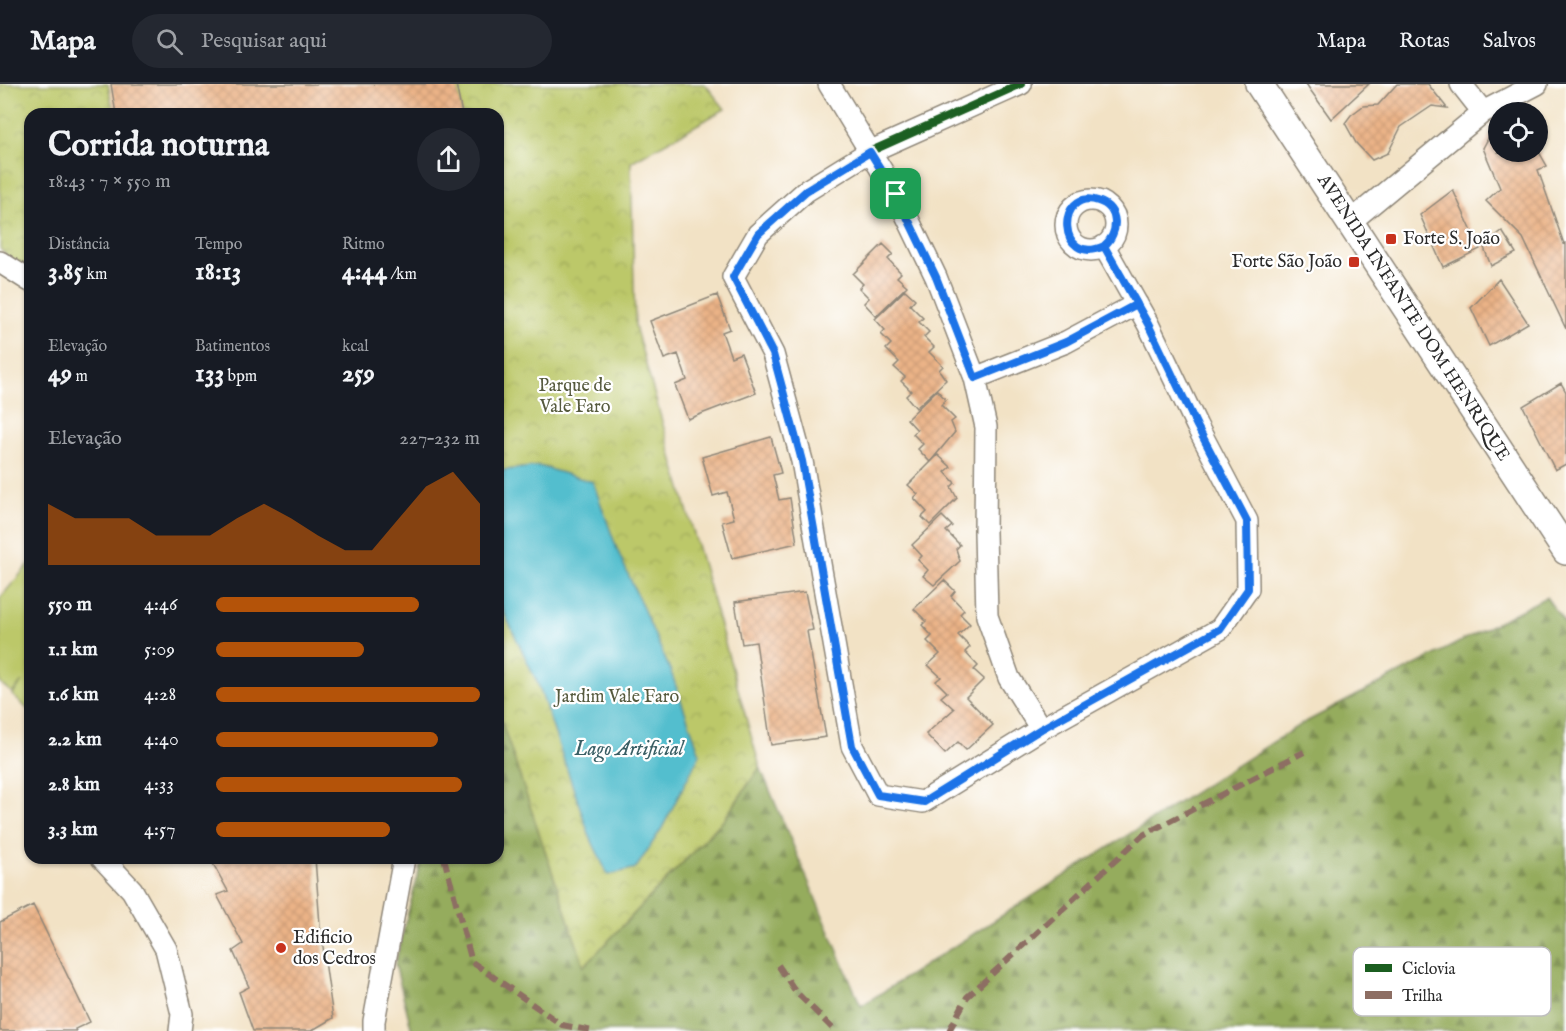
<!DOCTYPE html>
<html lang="pt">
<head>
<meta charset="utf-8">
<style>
	:root { --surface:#171b24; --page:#242831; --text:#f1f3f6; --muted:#9ea1a6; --line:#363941; --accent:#b45309 }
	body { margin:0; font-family:"IM FELL English",serif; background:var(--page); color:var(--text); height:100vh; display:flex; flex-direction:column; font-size:22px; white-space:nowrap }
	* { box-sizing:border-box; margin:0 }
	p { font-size:20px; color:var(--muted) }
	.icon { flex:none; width:33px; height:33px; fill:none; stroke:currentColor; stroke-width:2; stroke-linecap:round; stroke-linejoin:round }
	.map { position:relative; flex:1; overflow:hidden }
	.sheet { position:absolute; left:24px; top:24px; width:480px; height:756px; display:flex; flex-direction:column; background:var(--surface); border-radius:18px; box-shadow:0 2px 4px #0004 }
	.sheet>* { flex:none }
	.controls { position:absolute; left:1488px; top:18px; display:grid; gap:12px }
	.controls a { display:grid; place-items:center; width:60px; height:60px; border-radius:50%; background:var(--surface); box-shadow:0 2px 4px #0004; font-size:30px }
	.pin { position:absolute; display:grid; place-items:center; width:51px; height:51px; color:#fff; margin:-26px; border-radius:12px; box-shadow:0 3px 9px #0006 }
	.round { display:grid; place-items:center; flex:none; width:63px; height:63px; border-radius:32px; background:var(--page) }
	.overview { display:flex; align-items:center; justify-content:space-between; height:102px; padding:0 24px }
	h1 { font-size:33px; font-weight:700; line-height:45px }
	.stats { display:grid; grid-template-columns:repeat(3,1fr); gap:9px; height:102px; padding:6px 24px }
	.stats div { display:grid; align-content:center }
	.stats b { font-size:26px; font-weight:700 }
	.stats small { font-size:16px; font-weight:400 }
	.stats p { font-size:16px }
	.chart { height:168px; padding:12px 24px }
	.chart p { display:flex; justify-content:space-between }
	.chart svg { width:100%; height:108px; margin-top:6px; fill:var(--accent); opacity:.7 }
	ul { padding:0 24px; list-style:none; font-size:20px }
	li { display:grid; grid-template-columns:96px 72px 1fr; align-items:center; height:45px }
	li i { height:15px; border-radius:8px; background:var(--accent) }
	header { display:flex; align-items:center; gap:36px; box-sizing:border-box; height:84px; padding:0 30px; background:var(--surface); border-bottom:2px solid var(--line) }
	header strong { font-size:28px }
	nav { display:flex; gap:33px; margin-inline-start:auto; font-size:21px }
	.search { width:420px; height:54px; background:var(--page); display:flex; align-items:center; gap:15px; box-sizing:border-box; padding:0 21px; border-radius:33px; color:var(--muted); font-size:22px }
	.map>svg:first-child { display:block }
	.grass { fill:#bcc869; stroke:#747a4a; stroke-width:1.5 }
	.forest { fill:url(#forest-firs); stroke:#606c44; stroke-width:1.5 }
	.park { fill:url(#park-crowns); stroke:#747a4a; stroke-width:1.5 }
	.water { fill:#53bece; stroke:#3f747c; stroke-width:1.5 }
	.building { fill:url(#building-cross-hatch) }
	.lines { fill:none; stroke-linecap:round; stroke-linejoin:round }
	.minor-casing { stroke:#8e8678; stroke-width:24 }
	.tertiary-casing { stroke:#8e8678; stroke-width:30 }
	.minor { stroke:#fff; stroke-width:21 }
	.tertiary { stroke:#fff; stroke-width:27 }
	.quiet { stroke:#8d6e63; stroke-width:6; stroke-dasharray:12 6; stroke-linecap:butt }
	.cycleway-casing { stroke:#fff; stroke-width:11 }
	.cycleway { stroke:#1b5e20; stroke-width:8 }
	.route-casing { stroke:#fff; stroke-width:12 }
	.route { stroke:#1a73e8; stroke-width:8 }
	.poi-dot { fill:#c8321e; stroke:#fff; stroke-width:2 }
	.labels { text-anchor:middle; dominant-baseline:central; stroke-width:4.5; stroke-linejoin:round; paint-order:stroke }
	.poi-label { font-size:18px; fill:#2b2b2b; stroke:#fff; text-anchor:start }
	.street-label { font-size:18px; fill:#2b2b2b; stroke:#fff }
	.park-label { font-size:18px; fill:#565a3e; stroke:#fff }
	.water-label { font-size:20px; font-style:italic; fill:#395e64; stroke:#fff }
	.key { fill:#fff; stroke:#bfbfbf; stroke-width:1.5 }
	.key-label { font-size:16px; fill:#2b2b2b }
</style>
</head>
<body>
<header>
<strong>Mapa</strong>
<div class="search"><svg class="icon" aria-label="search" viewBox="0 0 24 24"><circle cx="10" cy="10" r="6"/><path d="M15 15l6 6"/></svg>Pesquisar aqui</div>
<nav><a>Mapa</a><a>Rotas</a><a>Salvos</a></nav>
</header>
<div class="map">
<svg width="1566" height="947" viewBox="0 0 1566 947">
	<defs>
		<pattern id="forest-firs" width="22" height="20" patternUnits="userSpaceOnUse" patternTransform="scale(1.5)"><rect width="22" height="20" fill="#95ac5d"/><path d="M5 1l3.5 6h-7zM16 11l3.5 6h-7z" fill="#7a8c4d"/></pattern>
		<pattern id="park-crowns" width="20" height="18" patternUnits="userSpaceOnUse" patternTransform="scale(1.5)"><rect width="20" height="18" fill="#bcc869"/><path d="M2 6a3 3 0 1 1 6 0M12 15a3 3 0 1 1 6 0" fill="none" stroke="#a2ac5b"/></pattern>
		<pattern id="building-cross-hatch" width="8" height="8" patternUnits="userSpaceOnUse" patternTransform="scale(1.5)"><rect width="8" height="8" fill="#ebb387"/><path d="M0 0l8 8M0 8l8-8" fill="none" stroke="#ca9a75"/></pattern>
	</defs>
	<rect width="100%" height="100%" fill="#fff"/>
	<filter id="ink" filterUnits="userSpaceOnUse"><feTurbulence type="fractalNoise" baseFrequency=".0167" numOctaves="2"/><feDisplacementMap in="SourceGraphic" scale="12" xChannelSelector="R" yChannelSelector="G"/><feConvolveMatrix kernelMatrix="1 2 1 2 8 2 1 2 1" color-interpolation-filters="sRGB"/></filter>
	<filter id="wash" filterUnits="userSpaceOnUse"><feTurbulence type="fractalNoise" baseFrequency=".008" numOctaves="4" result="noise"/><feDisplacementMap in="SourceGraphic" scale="24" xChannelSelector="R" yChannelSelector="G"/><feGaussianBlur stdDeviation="1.35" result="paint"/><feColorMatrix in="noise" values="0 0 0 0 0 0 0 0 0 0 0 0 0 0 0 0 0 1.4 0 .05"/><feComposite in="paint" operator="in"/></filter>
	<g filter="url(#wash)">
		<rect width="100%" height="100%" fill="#f2e2c5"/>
		<path class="grass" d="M30 479V627L12 611 22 598 12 609 0 599V514Z"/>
		<path class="forest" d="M1546 513 1566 541V947H412L395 880 422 774H498V627L584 882 724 736 760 683 861 922 1298 642Z"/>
		<path class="park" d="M0 0H108L114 30H30V193L0 165Z
			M456 0H705L725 25 631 78 635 242 760 683 724 735 584 882 498 627V30H462Z"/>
		<path class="water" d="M539 382 593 398 617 465 671 588 700 670 662 744 636 784 608 791 590 753 538 600 498 516V387Z"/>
		<g id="blocks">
			<path class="building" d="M111 0H456L462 30H116Z
				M1306 0H1369L1331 35Z
				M1397 0H1428L1447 24 1432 22 1401 43 1388 69 1372 76 1356 59 1345 39 1351 31 1363 22 1378 21Z
				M1498 36V68H1539L1547 82 1538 86 1564 160 1566 159V245L1523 154 1486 117 1500 104 1483 64Z
				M1453 106 1480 165 1443 183 1420 131Z
				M1502 147 1516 169 1491 182 1483 161Z
				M883 160 893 170 888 175 901 189 897 193 907 202 876 232 864 219 869 214 859 204 863 200 853 190Z
				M1499 195 1528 239 1489 262 1471 224Z
				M905 206 915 215 910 221 923 234 919 238 929 248 924 253 934 263 929 268 943 282 939 286 946 296 916 324 906 312 911 307 901 297 905 293 894 283 899 278 886 265 891 260 881 250 885 246 875 235Z
				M717 211 730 245 722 248 731 273 741 269 756 309 688 335 675 301 687 296 678 270 664 275 650 237Z
				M1561 299 1566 308V380L1555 386 1523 322Z
				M937 306 946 316 941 321 955 335 951 338 955 348 930 378 918 365 923 360 913 350 917 346 907 335Z
				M771 353 781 389 773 391 779 416 790 414 797 459 732 474 722 438 734 435 727 408 713 412 702 373Z
				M938 371 951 383 945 388 955 399 951 403 957 414 930 441 922 433 927 428 914 414 918 410 908 401Z
				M942 432 952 442 946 447 960 461 956 465 960 477 934 501 923 492 928 486 918 476 922 472 912 461Z
				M944 496 955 507 951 512 964 526 960 530 970 540 958 551 970 563 965 568 978 582 974 586 984 595 966 613 993 641 966 666 958 658 945 670 926 650 954 625 941 613 947 608 936 597 941 593 928 581 940 570 927 557 932 552 922 541 926 537 914 525Z
				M805 508 813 546 807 547 826 653 771 661 756 558 742 560 735 518Z
				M210 774H315L320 841 333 934 311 947H253L239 908 249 903 233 867 243 860 217 811 228 807Z
				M33 821 90 938 75 945 76 947H0V838Z"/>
		</g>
	</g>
	<g filter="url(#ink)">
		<use href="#blocks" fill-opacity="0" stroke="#8e8678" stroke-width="1.5"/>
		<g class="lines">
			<g class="minor-casing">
				<path id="minor" d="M829 0 896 110 936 193 975 294 986 343 985 448 987 532 1009 594 1041 645
					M1021 0 869 68 806 107 758 150 733 193 773 270 802 377 852 662 878 711 923 718 1041 645 1220 545 1248 505 1247 437 1197 342 1148 240 1104 162
					M1461 0 1483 28
					M1066 141a25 25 0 1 1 50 0a25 25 0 1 1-50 0Z
					M1350 138 1483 28 1537 0
					M0 178 30 197
					M975 294 1066 258 1137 220
					M102 774 132 806 166 865 182 930 180 947
					M374 947V937L404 774"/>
			</g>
			<g class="tertiary-casing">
				<path id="tertiary" d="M1259 0 1566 467"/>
			</g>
			<use href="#minor" class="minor"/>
			<use href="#tertiary" class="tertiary"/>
			<path class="quiet" d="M444 774 472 878 562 941 593 947
				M778 881 796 908 835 947
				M949 947 967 913 1143 751 1304 668"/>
			<g class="cycleway-casing">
				<path id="cycleway" d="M1021 0 869 68 806 107 758 150 733 193 773 270 802 377 852 662 878 711 923 718 1041 645 1220 545 1248 505 1247 437 1197 342 1148 240 1104 162"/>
			</g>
			<use href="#cycleway" class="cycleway"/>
		</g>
	</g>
	<g class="lines" filter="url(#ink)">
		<g class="route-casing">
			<path id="route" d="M896 110 870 68 806 107 758 150 733 193 773 270 802 377 852 662 878 711 924 718 1041 645 1220 545 1248 505 1247 437 1197 342 1148 240 1104 162C1119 149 1120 124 1098 117 1055 103 1057 184 1104 162L1137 220 1066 258 975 294 936 193 896 110"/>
		</g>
		<use href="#route" class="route"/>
	</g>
	<g class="poi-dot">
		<rect x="1385" y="149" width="12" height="12" rx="3"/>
		<rect x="1348" y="172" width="12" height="12" rx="3"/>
		<circle cx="281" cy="864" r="6"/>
	</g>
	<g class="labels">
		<g class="poi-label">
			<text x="1403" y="155">Forte S. João</text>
			<text x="1342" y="178" text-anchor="end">Forte São João</text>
			<text x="293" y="854">Edificio<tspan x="293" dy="21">dos Cedros</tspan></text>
		</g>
		<g class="street-label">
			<text transform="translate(1413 234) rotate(57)">AVENIDA INFANTE DOM HENRIQUE</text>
		</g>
		<g class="park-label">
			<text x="575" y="302">Parque de<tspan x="575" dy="21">Vale Faro</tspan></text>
			<text x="617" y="613">Jardim Vale Faro</text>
		</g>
		<g class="water-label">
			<text x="629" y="665">Lago Artificial</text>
		</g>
	</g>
	<rect x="1353" y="863" width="198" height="69" rx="9" class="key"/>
	<rect x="1365" y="880" width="27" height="8" fill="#1b5e20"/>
	<rect x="1365" y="907" width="27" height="8" fill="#8d6e63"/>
	<g class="key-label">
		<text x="1402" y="890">Ciclovia</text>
		<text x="1402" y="917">Trilha</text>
	</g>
</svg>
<div class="controls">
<a><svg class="icon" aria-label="locate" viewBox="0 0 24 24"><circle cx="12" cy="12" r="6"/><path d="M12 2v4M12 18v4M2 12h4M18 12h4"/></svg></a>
</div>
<div class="pin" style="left:896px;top:110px;background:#1e9e55"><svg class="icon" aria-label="arrive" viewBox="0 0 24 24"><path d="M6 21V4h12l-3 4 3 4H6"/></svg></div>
<section class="sheet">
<div class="overview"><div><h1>Corrida noturna</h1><p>18:43 · 7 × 550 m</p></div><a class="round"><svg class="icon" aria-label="share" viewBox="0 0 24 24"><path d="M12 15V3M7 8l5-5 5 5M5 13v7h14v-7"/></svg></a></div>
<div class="stats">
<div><p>Distância</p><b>3.85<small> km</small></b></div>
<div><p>Tempo</p><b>18:13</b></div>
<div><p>Ritmo</p><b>4:44<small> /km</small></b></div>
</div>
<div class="stats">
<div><p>Elevação</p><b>49<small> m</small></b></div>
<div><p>Batimentos</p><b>133<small> bpm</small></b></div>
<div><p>kcal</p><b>259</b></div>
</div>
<div class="chart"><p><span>Elevação</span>227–232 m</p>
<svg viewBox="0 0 160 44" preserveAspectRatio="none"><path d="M0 44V19L10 25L20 25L30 25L40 32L50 32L60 32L70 25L80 19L90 25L100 32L110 38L120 38L130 25L140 12L150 6L160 19V44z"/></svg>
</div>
<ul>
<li><b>550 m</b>4:46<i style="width:77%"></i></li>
<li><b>1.1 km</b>5:09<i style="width:56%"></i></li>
<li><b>1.6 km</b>4:28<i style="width:100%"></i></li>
<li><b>2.2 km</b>4:40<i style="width:84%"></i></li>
<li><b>2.8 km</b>4:33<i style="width:93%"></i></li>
<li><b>3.3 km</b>4:57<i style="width:66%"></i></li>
</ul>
</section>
</div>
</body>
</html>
